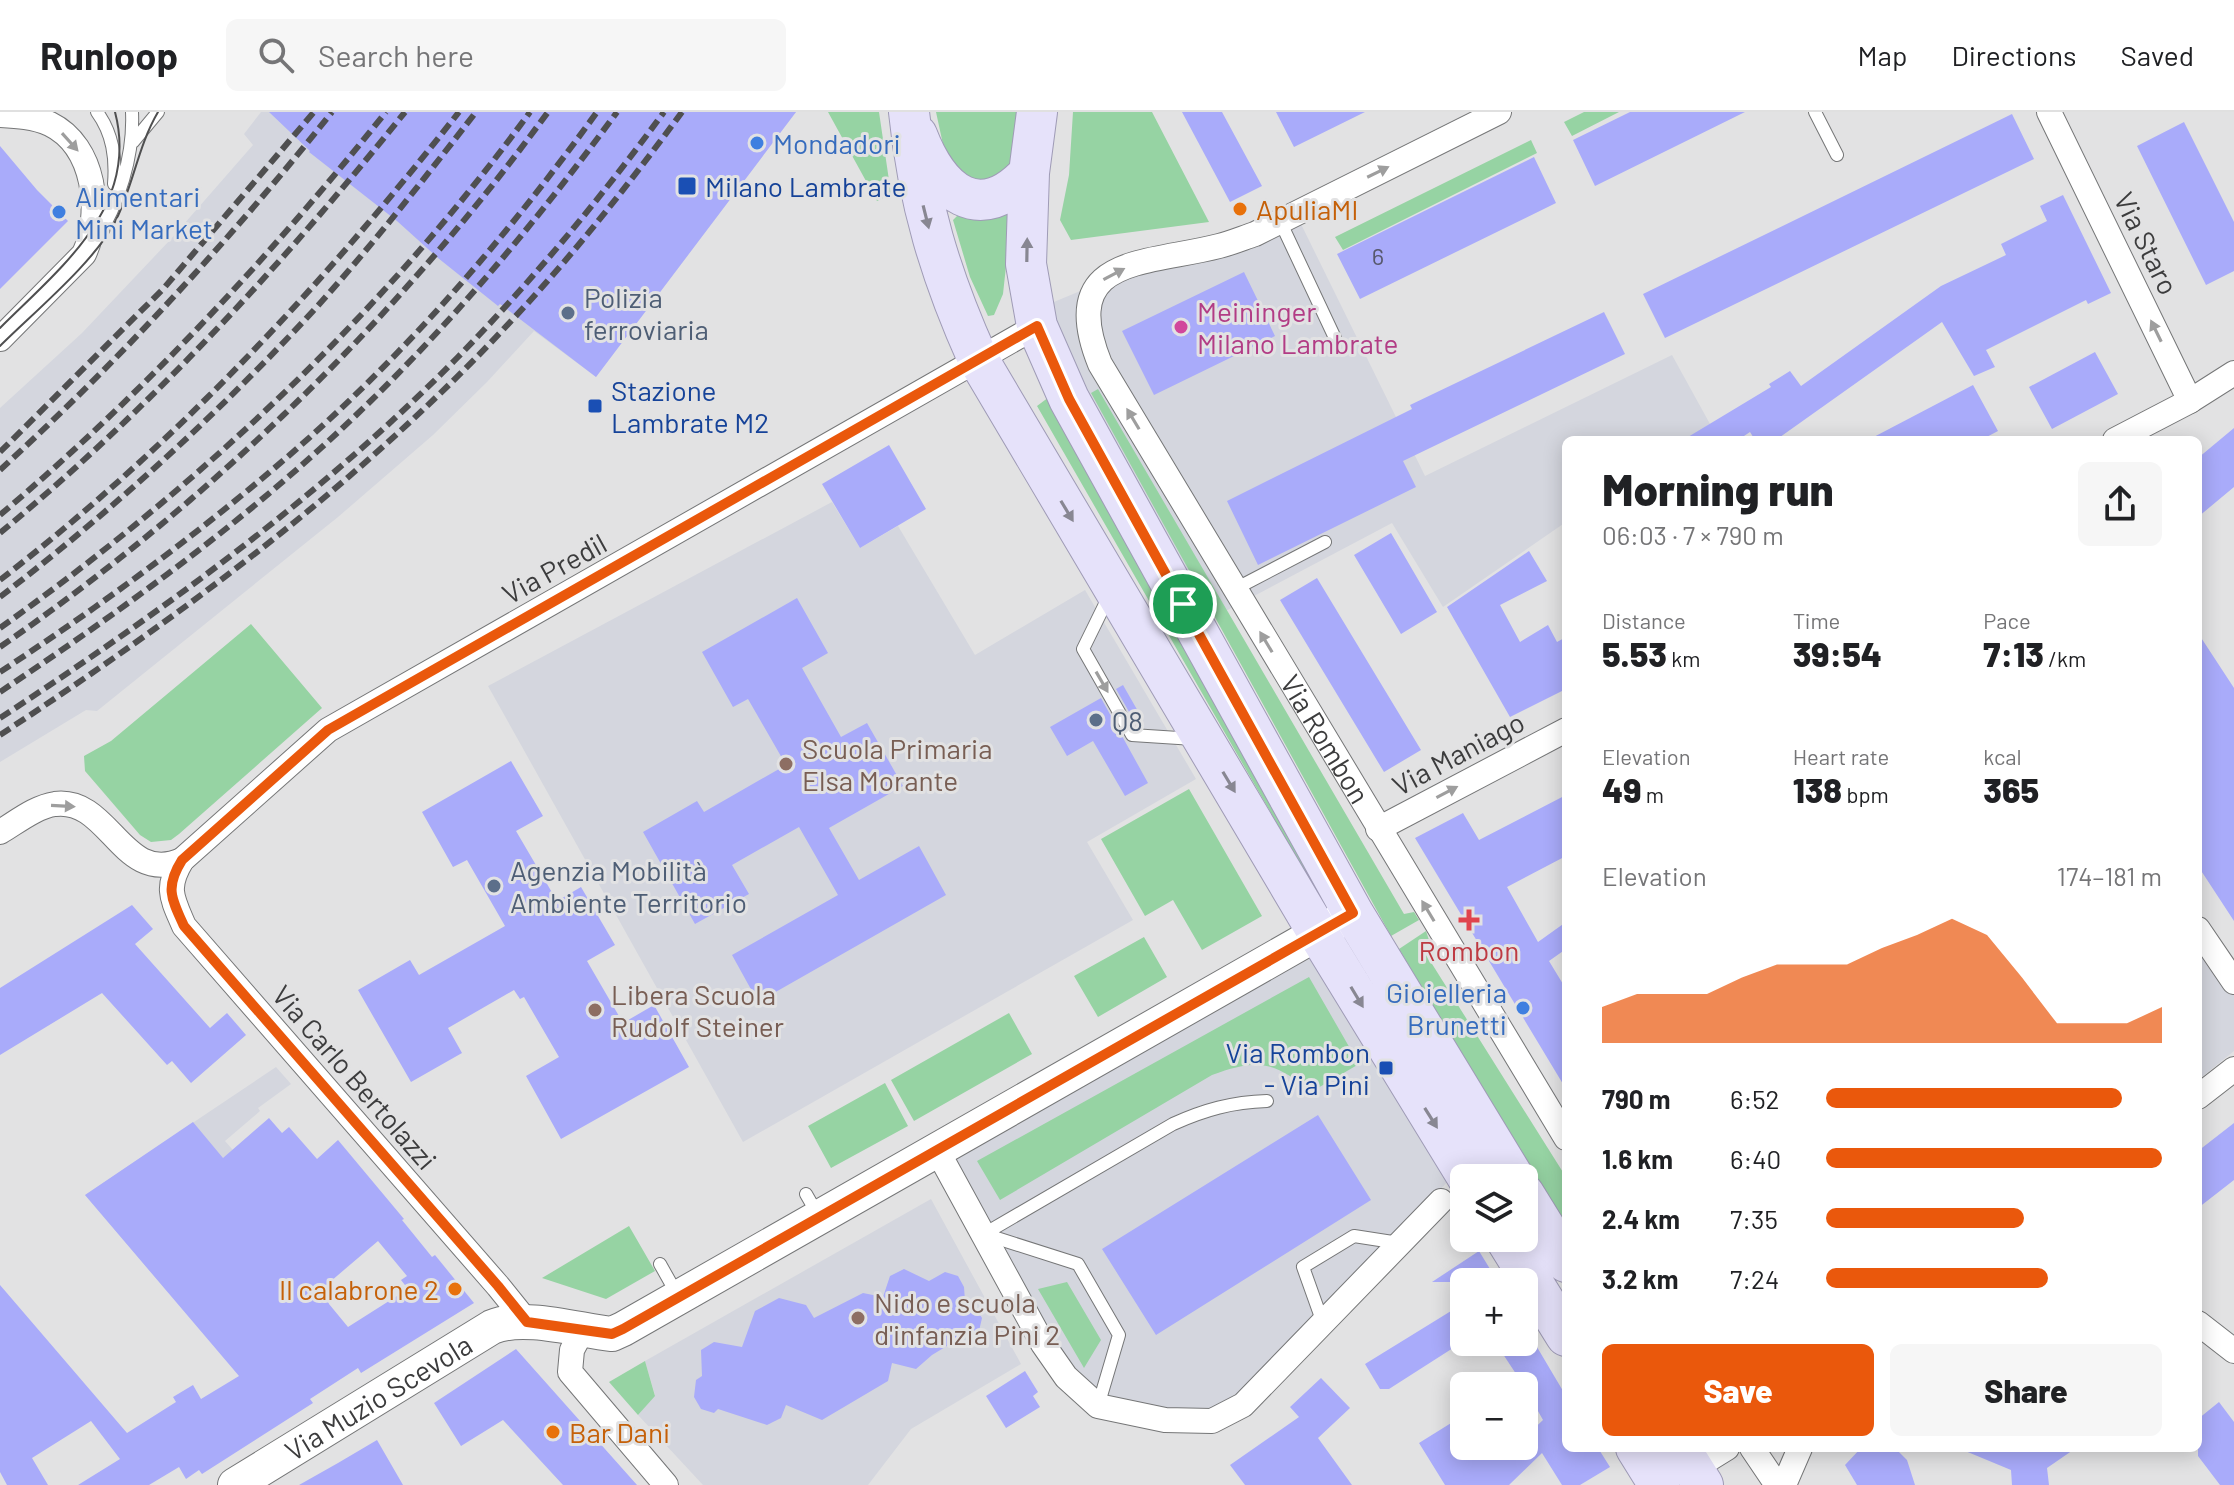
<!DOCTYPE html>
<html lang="en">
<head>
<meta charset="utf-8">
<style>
	:root { --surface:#fff; --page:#f6f6f6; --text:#202124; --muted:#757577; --line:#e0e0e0; --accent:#ea580c }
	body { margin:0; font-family:Barlow,sans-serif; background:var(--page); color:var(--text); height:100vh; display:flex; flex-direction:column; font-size:30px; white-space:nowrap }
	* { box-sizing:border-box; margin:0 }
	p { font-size:26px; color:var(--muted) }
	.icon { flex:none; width:44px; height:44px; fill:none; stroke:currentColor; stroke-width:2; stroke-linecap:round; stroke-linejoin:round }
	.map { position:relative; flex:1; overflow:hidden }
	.details { position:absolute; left:1562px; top:324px; width:640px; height:1016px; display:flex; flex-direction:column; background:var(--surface); border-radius:12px; box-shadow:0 4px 20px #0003 }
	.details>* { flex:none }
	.controls { position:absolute; left:1450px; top:1052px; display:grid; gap:16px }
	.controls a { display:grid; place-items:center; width:88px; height:88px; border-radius:12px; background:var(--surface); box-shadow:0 4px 20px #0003; font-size:40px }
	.pin { position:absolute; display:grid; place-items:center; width:68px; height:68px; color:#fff; margin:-34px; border:4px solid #fff; border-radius:50%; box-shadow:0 2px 8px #0007 }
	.round { display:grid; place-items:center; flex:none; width:84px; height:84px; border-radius:12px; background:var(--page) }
	.overview { display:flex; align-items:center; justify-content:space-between; height:136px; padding:0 40px }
	h1 { font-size:44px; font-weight:800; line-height:60px }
	.metrics { display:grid; grid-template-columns:repeat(3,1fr); gap:12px; height:136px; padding:8px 40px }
	.metrics div { display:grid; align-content:center }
	.metrics b { font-size:34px; font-weight:800 }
	.metrics small { font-size:22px; font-weight:400 }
	.metrics p { font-size:22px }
	.chart { height:224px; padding:16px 40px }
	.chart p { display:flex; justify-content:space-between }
	.chart svg { width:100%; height:144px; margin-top:8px; fill:var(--accent); opacity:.7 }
	.button { display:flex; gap:16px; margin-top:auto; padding:16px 40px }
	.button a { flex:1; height:92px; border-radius:12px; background:var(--accent); color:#fff; font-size:32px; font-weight:800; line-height:92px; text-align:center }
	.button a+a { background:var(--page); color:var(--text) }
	ul { padding:0 40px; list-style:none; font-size:26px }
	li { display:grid; grid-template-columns:128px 96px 1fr; align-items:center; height:60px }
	li i { height:20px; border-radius:10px; background:var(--accent) }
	header { display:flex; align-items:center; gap:48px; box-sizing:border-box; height:112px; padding:0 40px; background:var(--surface); border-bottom:2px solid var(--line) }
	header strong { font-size:38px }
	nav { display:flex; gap:44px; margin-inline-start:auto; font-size:28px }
	.search { width:560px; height:72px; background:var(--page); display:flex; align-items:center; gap:20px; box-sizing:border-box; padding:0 28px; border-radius:12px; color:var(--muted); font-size:30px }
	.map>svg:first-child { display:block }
	.built { fill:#d4d6de }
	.green { fill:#96d3a3 }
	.building { fill:#a9abfa; fill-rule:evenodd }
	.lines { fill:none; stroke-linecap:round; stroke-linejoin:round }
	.lane-casing { stroke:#757677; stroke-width:14 }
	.street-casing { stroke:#757677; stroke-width:26 }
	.secondary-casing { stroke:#757677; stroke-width:36 }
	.primary-casing { stroke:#9f9bb6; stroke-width:42 }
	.lane { stroke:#fff; stroke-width:12 }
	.street { stroke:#fff; stroke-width:24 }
	.secondary { stroke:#fff; stroke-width:34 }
	.primary { stroke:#e6e2fa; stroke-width:40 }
	.tram { stroke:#4f4f50; stroke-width:2 }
	.rail { stroke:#4f4f50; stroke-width:6; stroke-dasharray:12 6; stroke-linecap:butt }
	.oneway { fill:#9e9e9e }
	.oneway2 { fill:#888792 }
	.route-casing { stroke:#fff; stroke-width:16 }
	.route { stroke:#ea580c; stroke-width:10 }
	.shop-dot { fill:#3f7fe0; stroke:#e2e2e3; stroke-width:3 }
	.transit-dot { fill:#1a4fb4; stroke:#e2e2e3; stroke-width:3 }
	.food-dot { fill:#e8710a; stroke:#e2e2e3; stroke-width:3 }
	.service-dot { fill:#5c6f8a; stroke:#e2e2e3; stroke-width:3 }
	.hotel-dot { fill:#d1479c; stroke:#e2e2e3; stroke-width:3 }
	.education-dot { fill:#8d6e63; stroke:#e2e2e3; stroke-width:3 }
	.health-dot { fill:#e0444e; stroke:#e2e2e3; stroke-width:3 }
	.labels { text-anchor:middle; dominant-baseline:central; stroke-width:6; stroke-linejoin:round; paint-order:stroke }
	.number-label { font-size:24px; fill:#57586c }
	.shop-label { font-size:28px; fill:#366cbe; stroke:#e2e2e3; text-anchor:start }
	.transit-label { font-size:28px; fill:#164399; stroke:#e2e2e3; text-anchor:start }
	.food-label { font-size:28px; fill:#c56008; stroke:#e2e2e3; text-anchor:start }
	.street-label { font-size:28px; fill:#3c3c3d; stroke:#e2e2e3 }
	.service-label { font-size:28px; fill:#4e5e75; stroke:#e2e2e3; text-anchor:start }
	.hotel-label { font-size:28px; fill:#b23c85; stroke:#e2e2e3; text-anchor:start }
	.education-label { font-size:28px; fill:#785e54; stroke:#e2e2e3; text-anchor:start }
	.health-label { font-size:28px; fill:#be3a42; stroke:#e2e2e3 }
</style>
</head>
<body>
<header>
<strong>Runloop</strong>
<div class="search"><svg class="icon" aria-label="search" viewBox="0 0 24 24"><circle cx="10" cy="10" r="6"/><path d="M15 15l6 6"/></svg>Search here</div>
<nav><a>Map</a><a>Directions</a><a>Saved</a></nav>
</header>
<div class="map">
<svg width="2234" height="1373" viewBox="0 0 2234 1373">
	<rect width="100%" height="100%" fill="#e2e2e3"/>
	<path class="built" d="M261 0H796L596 265 534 219 487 270 433 323 338 405 97 599 86 598 0 650V296L82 221 170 128 253 33 244 22Z
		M1299 108 1425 364 1672 243 1710 312 1686 328H1566V410L1443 495 1392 411 1203 511 1037 197 1114 165Z
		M832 390 860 436 898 414 975 543 1085 478 1196 667 1087 730 1133 808 743 1030 488 574Z
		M2198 821 2234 875V939L2198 968Z
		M1315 831 1456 1061 1240 1285 1209 1301 1166 1300 1105 1289 1069 1260 945 1040Z
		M276 955 291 972 258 996 260 999 225 1029 274 1085 167 1179 85 1083Z
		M931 1087 1021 1252 911 1317 868 1373H703L638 1303 655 1283 645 1249Z"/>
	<path class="green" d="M828 0H879L891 82 877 89Z
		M936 0H1022L1011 57 997 68 965 67 944 37Z
		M1073 0H1152L1209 110 1071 128 1060 108 1069 63Z
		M1584 0H1619L1572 24 1564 10Z
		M1531 28 1537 41 1343 138 1335 125Z
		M1012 99 1003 182 994 203 988 204 970 165 953 108 958 103Z
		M1098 277 1404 802 1414 800 1419 808 1391 824 1091 281Z
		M1049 285 1313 759 1306 762 1037 294Z
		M251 512 322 596 179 722 171 728 151 730 140 723 85 659 84 644 111 629Z
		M1189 677 1262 804 1202 838 1173 788 1145 804 1101 727Z
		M1426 819 1429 828 1422 836 1566 1065V1116L1399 837Z
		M1144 825 1167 865 1098 905 1074 864Z
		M1309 865 1359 952 1311 980C1274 949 1258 946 1212 963L1000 1088 977 1049Z
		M1009 901 1032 942 914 1009 891 968Z
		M885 971 908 1014 831 1056 808 1014Z
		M629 1114 655 1159 606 1187 542 1166Z
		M1067 1170 1101 1228 1084 1256 1038 1177Z
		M645 1249 655 1284 638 1303 609 1270Z"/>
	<path class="building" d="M269 0H796L596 265 500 192 498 194 438 146 397 109 309 40 310 39Z
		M1182 0H1222L1262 74 1230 90Z
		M1276 0H1365L1294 35Z
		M1630 0H1745L1595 74 1573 28Z
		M2012 2 2034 47 1665 226 1643 182Z
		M2184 10 2234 110V159L2206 173 2137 34Z
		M0 34 37 78 68 109 0 177Z
		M1534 45 1556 91 1360 187 1337 142Z
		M2063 83 2111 181 2088 192 2086 188 1986 238 1995 255 1974 264 1942 210 1776 328H1755L1750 320 1738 328H1683L1771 275 1769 272 1790 259 1801 274 1941 174 2006 143 2001 132 2047 109 2040 94Z
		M1244 160 1275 224 1154 283 1122 219Z
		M1604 200 1625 242 1403 349 1416 375 1258 453 1227 389 1412 297 1410 293Z
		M2095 240 2118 282 2052 317 2029 275Z
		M1973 273 1998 319 1981 328H1868Z
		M2234 316V375L2198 405V346Z
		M889 333 926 397 860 436 822 372Z
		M1391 421 1437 500 1401 522 1354 443Z
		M1529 439 1547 469 1500 493 1520 530 1548 513 1557 530 1566 525V577L1510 605 1447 495Z
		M1317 466 1421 638 1384 660 1280 488Z
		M797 486 828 541 802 556 841 625 867 611 903 674 829 716 859 768 919 734 946 783 758 890 732 843 838 783 799 715 732 753 749 782 695 812 643 720 697 689 704 700 786 653 748 587 733 595 702 540Z
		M2198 521 2234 576V809L2198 754Z
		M1123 573 1139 601 1132 605 1116 577Z
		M1101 586 1148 671 1125 684 1093 629 1067 644 1050 615Z
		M511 649 543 704 516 719 557 789 581 775 615 833 587 849 623 911 654 893 689 955 561 1027 526 964 559 945 524 885 520 887 514 878 448 916 462 941 411 970 358 878 410 848 419 863 505 814 467 748 453 755 422 700Z
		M1566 683V744L1507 775 1538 830 1566 810V837L1549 849 1566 877V977L1415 726 1463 701 1479 728Z
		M132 793 153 817 135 832 210 916 227 901 246 923 191 971 172 949 167 953 102 881 0 943V876Z
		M1318 1003 1371 1088 1156 1223 1102 1137Z
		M269 1006 282 1021 289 1015 317 1047 338 1028 404 1107 402 1108 432 1145 435 1143 474 1191 361 1261 358 1256 310 1287 313 1291 202 1362 199 1358 186 1367 179 1355 149 1373H78L120 1347 91 1309 32 1346 48 1373H7L0 1360V1173L127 1321 176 1290 173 1285 193 1273 201 1287 239 1264 85 1083 193 1010 223 1046ZM378 1129 407 1164 401 1168 408 1177 348 1215 329 1192 324 1175Z
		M2234 1011V1068L2198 1096V1039Z
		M1479 1139 1498 1170H1432Z
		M904 1157 929 1169 945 1160 958 1164 964 1175 965 1189 973 1192 982 1206 979 1219 960 1226 932 1243 916 1257 892 1251 888 1269 822 1308 786 1293 781 1306 767 1313 718 1297 714 1301 701 1297 694 1285 696 1268 702 1264 701 1238 714 1230 742 1235 755 1199 779 1186 806 1193 814 1206 863 1181 883 1185 890 1164Z
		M1464 1191V1229L1389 1277H1380L1365 1252Z
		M1495 1230H1534L1566 1284V1336H1598L1610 1355 1580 1373H1562L1542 1341 1509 1373H1445L1419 1331 1464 1303V1334H1524V1326L1543 1308 1524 1274Z
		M516 1237 637 1373H563L503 1308 461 1334 434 1291Z
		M1025 1259 1038 1280 1033 1284 1040 1295 1006 1316 986 1284Z
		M1321 1266 1350 1296 1318 1326 1352 1373H1245L1230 1353 1299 1305 1290 1295Z
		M2219 1290 2234 1310V1373H2220L2198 1344V1307Z
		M377 1328 403 1373H299L338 1351Z
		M1861 1336H1895L1907 1348 1915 1373H1857L1845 1353Z
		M1958 1336H2076L2047 1356 2049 1373H2012L2011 1358Z"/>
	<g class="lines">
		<g class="lane-casing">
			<path id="lane" d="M97 0C113 22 116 46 114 72
				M1815 0 1837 43
				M133 30 158 0
				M1280 109 1335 226
				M95 129C119 93 134 43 132 0
				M1235 477 1325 430
				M1110 482 1083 537 1132 623 1194 627
				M806 1082 818 1103
				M984 1122 1173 1012C1204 998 1232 990 1267 989
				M984 1122 1078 1152 1119 1223 1098 1294
				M660 1152 678 1184
				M1323 1211 1303 1155 1354 1124 1399 1131"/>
		</g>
		<g class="street-casing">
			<g id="street">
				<path id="s1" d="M1499 0 1255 122C1243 126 1231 131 1219 134 1146 153 1056 143 1100 252L1566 1026"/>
				<path d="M2049 0 2190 289"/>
				<path d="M0 3C17 4 34 5 50 12 95 34 103 101 84 142L0 227"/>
				<path d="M2115 328 2190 289 2234 261"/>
				<path d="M1378 717 1566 618"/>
				<path d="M0 720C17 710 35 695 55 692 110 685 122 774 182 748"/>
				<path d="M2198 817 2234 870"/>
				<path d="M2198 985 2234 957"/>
				<path d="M937 1038 1043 1232 1066 1265 1098 1294 1165 1308 1212 1309 1243 1293 1441 1089"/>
				<path d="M527 1210 498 1174 184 814C172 786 165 776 182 748L328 618 1037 214"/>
				<path d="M2198 1211 2234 1239"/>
				<path d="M582 1219 572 1238 570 1260 666 1373"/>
				<path d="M1752 1336 1777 1373"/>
				<path d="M1693 1357 1727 1336"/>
				<path d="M1784 1373 1800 1336"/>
			</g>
		</g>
		<g class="secondary-casing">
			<g id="secondary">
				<path id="s2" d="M235 1373 492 1215C524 1202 577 1218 612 1222L623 1217 1339 809"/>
			</g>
		</g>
		<g class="primary-casing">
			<path id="primary" d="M909 0C918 90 941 165 978 247L1318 821 1468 1066
				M1037 0 1029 61 1026 152 1037 214 1069 287 1353 801 1514 1066
				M917 23C939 80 979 115 1029 61
				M1524 1082 1566 1150
				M1505 1126 1566 1224
				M1636 1336 1659 1373
				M1680 1336 1703 1373"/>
		</g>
		<use href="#lane" class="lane"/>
		<use href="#street" class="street"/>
		<use href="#secondary" class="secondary"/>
		<use href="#primary" class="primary"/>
		<path class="tram" d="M0 216C59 157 140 95 115 0
			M0 234C33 201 96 149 116 108 133 74 138 34 158 0"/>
		<path class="rail" d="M0 340 164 176 314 0
			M0 358C120 248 231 127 332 0
			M0 403C143 282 269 146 386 0
			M0 421C151 296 282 153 405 0
			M0 468C176 332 322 174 459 0
			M0 485C113 398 217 303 314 198 371 135 424 67 476 0
			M0 516C202 372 383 201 530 0
			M0 535C211 389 397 207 548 0
			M0 560C108 489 212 412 309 326 417 229 512 118 597 0
			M0 580C112 505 222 426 322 335 433 234 529 120 617 0
			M0 606C162 500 321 384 457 246 532 169 601 86 664 0
			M0 623C184 502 363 369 513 207 574 142 629 72 682 0"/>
	</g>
	<defs><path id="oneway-solid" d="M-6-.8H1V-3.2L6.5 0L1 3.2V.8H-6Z" transform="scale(2)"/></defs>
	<g class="oneway">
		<use href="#oneway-solid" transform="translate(70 30) rotate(48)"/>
		<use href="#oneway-solid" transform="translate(1378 60) rotate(-26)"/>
		<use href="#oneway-solid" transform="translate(1114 162) rotate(-28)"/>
		<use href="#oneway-solid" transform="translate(2156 219) rotate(-116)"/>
		<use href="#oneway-solid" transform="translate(1133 307) rotate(-121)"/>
		<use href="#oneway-solid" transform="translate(1266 530) rotate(-121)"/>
		<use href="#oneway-solid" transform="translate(1102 570) rotate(60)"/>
		<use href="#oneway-solid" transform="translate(1447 680) rotate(-28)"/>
		<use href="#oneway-solid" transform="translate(63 694) rotate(3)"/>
		<use href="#oneway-solid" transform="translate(1428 799) rotate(-121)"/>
	</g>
	<g class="oneway2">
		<use href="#oneway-solid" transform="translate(926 105) rotate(76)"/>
		<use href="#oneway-solid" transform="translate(1027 138) rotate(-89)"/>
		<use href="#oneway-solid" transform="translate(1067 399) rotate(59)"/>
		<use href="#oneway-solid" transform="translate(1229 670) rotate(59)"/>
		<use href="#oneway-solid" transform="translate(1357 885) rotate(59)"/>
		<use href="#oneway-solid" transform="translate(1431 1006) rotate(58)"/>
	</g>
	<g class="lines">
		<g class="route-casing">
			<path id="route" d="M1037 214 1069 287 1353 801 623 1217 612 1222 527 1210 498 1174 184 814C171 786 165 775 182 748L328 618Z"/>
		</g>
		<use href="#route" class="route"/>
	</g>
	<g class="shop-dot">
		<circle cx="757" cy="31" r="8"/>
		<circle cx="59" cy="100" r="8"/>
		<circle cx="1523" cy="896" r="8"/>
	</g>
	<g class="transit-dot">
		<rect x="677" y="64" width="20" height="20" rx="4"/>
		<rect x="587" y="286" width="16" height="16" rx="4"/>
		<rect x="1378" y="948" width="16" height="16" rx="4"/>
	</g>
	<g class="food-dot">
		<circle cx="1240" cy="97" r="8"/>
		<circle cx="455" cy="1177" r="8"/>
		<circle cx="553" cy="1320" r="8"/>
	</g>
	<g class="service-dot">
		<circle cx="568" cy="201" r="8"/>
		<circle cx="1096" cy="608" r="8"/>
		<circle cx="494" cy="774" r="8"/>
	</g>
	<circle class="hotel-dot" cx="1181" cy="215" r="8"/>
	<g class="education-dot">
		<circle cx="786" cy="652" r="8"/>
		<circle cx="595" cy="898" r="8"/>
		<circle cx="858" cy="1206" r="8"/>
	</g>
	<path class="health-dot" d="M1465 796h8v8h8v8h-8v8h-8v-8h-8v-8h8z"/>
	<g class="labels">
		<g class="number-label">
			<text x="1378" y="143">6</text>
		</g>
		<g class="shop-label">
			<text x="773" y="31">Mondadori</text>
			<text x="75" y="84">Alimentari<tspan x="75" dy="32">Mini Market</tspan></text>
			<text x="1507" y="880" text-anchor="end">Gioielleria<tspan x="1507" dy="32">Brunetti</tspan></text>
		</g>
		<g class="transit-label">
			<text x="705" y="74">Milano Lambrate</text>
			<text x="611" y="278">Stazione<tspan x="611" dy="32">Lambrate M2</tspan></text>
			<text x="1370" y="940" text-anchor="end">Via Rombon<tspan x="1370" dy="32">- Via Pini</tspan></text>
		</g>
		<g class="food-label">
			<text x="1256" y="97">ApuliaMI</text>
			<text x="439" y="1177" text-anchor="end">Il calabrone 2</text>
			<text x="569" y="1320">Bar Dani</text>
		</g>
		<g class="street-label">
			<text transform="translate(2147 131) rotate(64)">Via Staro</text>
			<text transform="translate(554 456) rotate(-29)">Via Predil</text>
			<text stroke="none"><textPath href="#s1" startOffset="960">Via Rombon</textPath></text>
			<text transform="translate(1458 641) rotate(-28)">Via Maniago</text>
			<text transform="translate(355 965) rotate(49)">Via Carlo Bertolazzi</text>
			<text stroke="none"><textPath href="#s2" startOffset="168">Via Muzio Scevola</textPath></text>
		</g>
		<g class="service-label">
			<text x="584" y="185">Polizia<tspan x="584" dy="32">ferroviaria</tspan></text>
			<text x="1112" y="608">Q8</text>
			<text x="510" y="758">Agenzia Mobilità<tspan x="510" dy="32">Ambiente Territorio</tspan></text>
		</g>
		<g class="hotel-label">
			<text x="1197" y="199">Meininger<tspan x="1197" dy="32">Milano Lambrate</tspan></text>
		</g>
		<g class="education-label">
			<text x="802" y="636">Scuola Primaria<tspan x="802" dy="32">Elsa Morante</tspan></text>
			<text x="611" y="882">Libera Scuola<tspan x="611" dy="32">Rudolf Steiner</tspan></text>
			<text x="874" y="1190">Nido e scuola<tspan x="874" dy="32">d'infanzia Pini 2</tspan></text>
		</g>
		<g class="health-label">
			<text x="1469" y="838">Rombon</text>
		</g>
	</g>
</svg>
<div class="controls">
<a><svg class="icon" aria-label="layers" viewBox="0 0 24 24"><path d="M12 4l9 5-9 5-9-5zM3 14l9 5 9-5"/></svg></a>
<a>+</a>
<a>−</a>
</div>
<div class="pin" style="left:1183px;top:492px;background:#1e9e55"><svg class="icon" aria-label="arrive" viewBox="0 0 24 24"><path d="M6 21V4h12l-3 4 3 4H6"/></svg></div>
<section class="details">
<div class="overview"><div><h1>Morning run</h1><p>06:03 · 7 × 790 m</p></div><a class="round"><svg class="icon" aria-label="share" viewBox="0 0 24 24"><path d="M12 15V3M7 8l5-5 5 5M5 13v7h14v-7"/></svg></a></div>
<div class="metrics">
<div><p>Distance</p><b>5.53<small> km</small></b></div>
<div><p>Time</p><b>39:54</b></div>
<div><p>Pace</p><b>7:13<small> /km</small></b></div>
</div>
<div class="metrics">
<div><p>Elevation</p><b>49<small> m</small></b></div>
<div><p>Heart rate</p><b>138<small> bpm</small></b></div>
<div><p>kcal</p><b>365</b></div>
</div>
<div class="chart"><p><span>Elevation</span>174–181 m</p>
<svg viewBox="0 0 160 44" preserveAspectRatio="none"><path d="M0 44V33L10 29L20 29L30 29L40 24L50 20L60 20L70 20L80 15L90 11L100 6L110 11L120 24L130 38L140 38L150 38L160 33V44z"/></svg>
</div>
<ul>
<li><b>790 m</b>6:52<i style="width:88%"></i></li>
<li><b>1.6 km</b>6:40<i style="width:100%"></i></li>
<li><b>2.4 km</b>7:35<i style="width:59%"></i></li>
<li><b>3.2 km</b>7:24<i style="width:66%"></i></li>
</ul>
<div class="button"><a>Save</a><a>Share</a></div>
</section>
</div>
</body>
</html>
